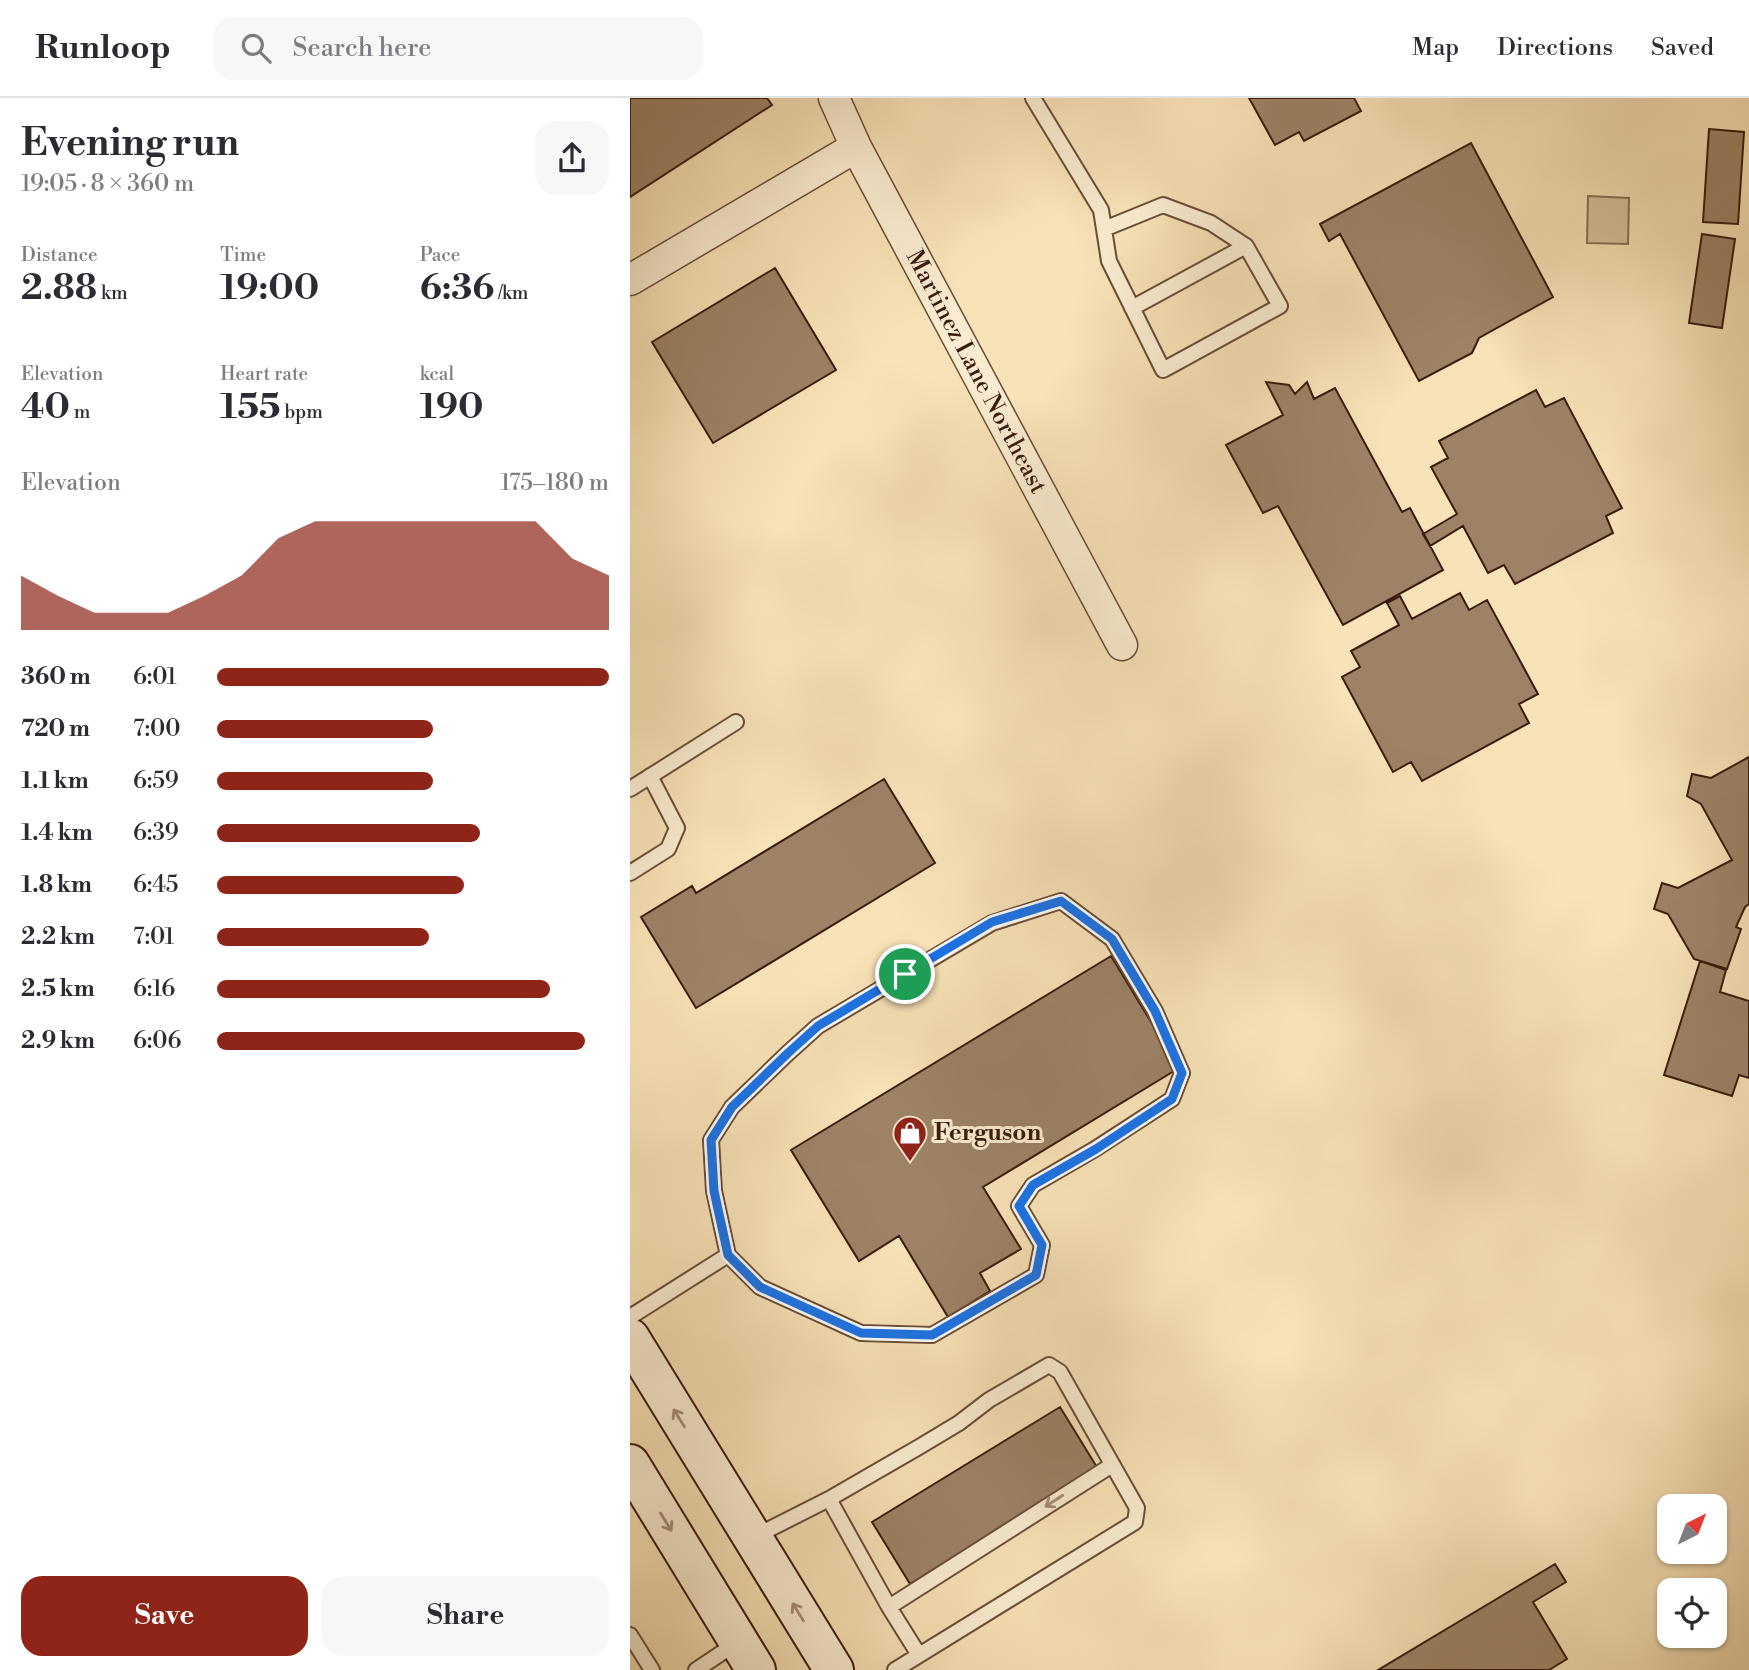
<!DOCTYPE html>
<html lang="en">
<head>
<meta charset="utf-8">
<style>
	:root { --surface:#fff; --page:#f7f7f7; --text:#2b2b33; --muted:#7c7c81; --line:#e1e1e2; --accent:#8f2418 }
	body { margin:0; font-family:"Libre Bodoni",serif; background:var(--page); color:var(--text); height:100vh; display:flex; flex-direction:column; font-size:26px; white-space:nowrap }
	* { box-sizing:border-box; margin:0 }
	p { font-size:23px; color:var(--muted) }
	.icon { flex:none; width:38px; height:38px; fill:none; stroke:currentColor; stroke-width:2; stroke-linecap:round; stroke-linejoin:round }
	.map { position:relative; flex:1; overflow:hidden }
	.side { display:flex; flex-direction:column; background:var(--surface); width:630px }
	.side>* { flex:none }
	.needle { width:46px; rotate:42deg }
	.buttons { position:absolute; left:1027px; top:1396px; display:grid; gap:14px }
	.buttons a { display:grid; place-items:center; width:70px; height:70px; border-radius:14px; background:var(--surface); box-shadow:0 2px 5px #0004; font-size:35px }
	.pin { position:absolute; display:grid; place-items:center; width:60px; height:60px; color:#fff; margin:-30px; border:4px solid #fff; border-radius:50%; box-shadow:0 2px 7px #0007 }
	.round { display:grid; place-items:center; flex:none; width:74px; height:74px; border-radius:21px; background:var(--page) }
	.headline { display:flex; align-items:center; justify-content:space-between; height:119px; padding:0 21px }
	h1 { font-size:38px; font-weight:800; line-height:52px }
	.metrics { display:grid; grid-template-columns:repeat(3,1fr); gap:10px; height:119px; padding:7px 21px }
	.metrics div { display:grid; align-content:center }
	.metrics b { font-size:35px; font-weight:800 }
	.metrics small { font-size:19px; font-weight:400 }
	.metrics p { font-size:19px }
	.chart { height:196px; padding:14px 21px }
	.chart p { display:flex; justify-content:space-between }
	.chart svg { width:100%; height:126px; margin-top:7px; fill:var(--accent); opacity:.7 }
	.action { display:flex; gap:14px; margin-top:auto; padding:14px 21px }
	.action a { flex:1; height:80px; border-radius:21px; background:var(--accent); color:#fff; font-size:28px; font-weight:800; line-height:80px; text-align:center }
	.action a+a { background:var(--page); color:var(--text) }
	ul { padding:0 21px; list-style:none; font-size:23px }
	li { display:grid; grid-template-columns:112px 84px 1fr; align-items:center; height:52px }
	li i { height:18px; border-radius:9px; background:var(--accent) }
	header { display:flex; align-items:center; gap:42px; box-sizing:border-box; height:98px; padding:0 35px; background:var(--surface); border-bottom:2px solid var(--line) }
	header strong { font-size:33px }
	nav { display:flex; gap:38px; margin-inline-start:auto; font-size:24px }
	.search { width:490px; height:63px; background:var(--page); display:flex; align-items:center; gap:18px; box-sizing:border-box; padding:0 24px; border-radius:21px; color:var(--muted); font-size:26px }
	main { display:flex; flex:1; min-height:0 }
	.map>svg:first-child { display:block }
	.green { fill:#d8c09a; stroke:#896e54; stroke-width:2 }
	.building { fill:#9d8266; stroke:#3a1b0e; stroke-width:2 }
	.lines { fill:none; stroke-linecap:round; stroke-linejoin:round }
	.service-casing { stroke:#6a4d38; stroke-width:18 }
	.minor-casing { stroke:#6a4d38; stroke-width:33 }
	.secondary-casing { stroke:#3a1b0e; stroke-width:42 }
	.service { stroke:#faecd0; stroke-width:14 }
	.minor { stroke:#faecd0; stroke-width:30 }
	.secondary { stroke:#faecd0; stroke-width:38 }
	.oneway { stroke:#a48e79 }
	.route-casing { stroke:#fff; stroke-width:14 }
	.route { stroke:#1a73e8; stroke-width:9 }
	.labels { text-anchor:middle; dominant-baseline:central; stroke-width:6; stroke-linejoin:round; paint-order:stroke }
	.street-label { font-size:24px; fill:#3a1b0e; stroke:#faecd0 }
	.poi-label { font-size:24px; font-weight:bold; fill:#3a1b0e; stroke:#faecd0; text-anchor:start }
</style>
</head>
<body>
<header>
<strong>Runloop</strong>
<div class="search"><svg class="icon" aria-label="search" viewBox="0 0 24 24"><circle cx="10" cy="10" r="6"/><path d="M15 15l6 6"/></svg>Search here</div>
<nav><a>Map</a><a>Directions</a><a>Saved</a></nav>
</header>
<main>
<section class="side">
<div class="headline"><div><h1>Evening run</h1><p>19:05 · 8 × 360 m</p></div><a class="round"><svg class="icon" aria-label="share" viewBox="0 0 24 24"><path d="M12 15V3M7 8l5-5 5 5M5 13v7h14v-7"/></svg></a></div>
<div class="metrics">
<div><p>Distance</p><b>2.88<small> km</small></b></div>
<div><p>Time</p><b>19:00</b></div>
<div><p>Pace</p><b>6:36<small> /km</small></b></div>
</div>
<div class="metrics">
<div><p>Elevation</p><b>40<small> m</small></b></div>
<div><p>Heart rate</p><b>155<small> bpm</small></b></div>
<div><p>kcal</p><b>190</b></div>
</div>
<div class="chart"><p><span>Elevation</span>175–180 m</p>
<svg viewBox="0 0 160 44" preserveAspectRatio="none"><path d="M0 44V25L10 32L20 38L30 38L40 38L50 32L60 25L70 12L80 6L90 6L100 6L110 6L120 6L130 6L140 6L150 19L160 25V44z"/></svg>
</div>
<ul>
<li><b>360 m</b>6:01<i style="width:100%"></i></li>
<li><b>720 m</b>7:00<i style="width:55%"></i></li>
<li><b>1.1 km</b>6:59<i style="width:55%"></i></li>
<li><b>1.4 km</b>6:39<i style="width:67%"></i></li>
<li><b>1.8 km</b>6:45<i style="width:63%"></i></li>
<li><b>2.2 km</b>7:01<i style="width:54%"></i></li>
<li><b>2.5 km</b>6:16<i style="width:85%"></i></li>
<li><b>2.9 km</b>6:06<i style="width:94%"></i></li>
</ul>
<div class="action"><a>Save</a><a>Share</a></div>
</section>
<div class="map">
<svg width="1119" height="1572" viewBox="0 0 1119 1572">
	<rect width="100%" height="100%" fill="#f8e2b7"/>
	<filter id="stains"><feTurbulence type="fractalNoise" baseFrequency=".00286" numOctaves="4"/><feColorMatrix values="0 0 0 0 .2 0 0 0 0 .09 0 0 0 0 .02 0 0 0 .5 -.17"/></filter>
	<radialGradient id="worn" r=".72"><stop offset=".6" stop-color="#630" stop-opacity="0"/><stop offset="1" stop-color="#630" stop-opacity=".3"/></radialGradient>
	<path class="green" d="M958 98 999 100 998 146 957 145Z"/>
	<path class="building" d="M0 0H137L142 7 0 99Z
		M619 0H724L731 13 674 43 669 34 645 47Z
		M1079 31 1114 34 1108 126 1073 124Z
		M841 45 923 199 849 240 842 255 789 283 710 136 699 143 690 126Z
		M1072 136 1105 141 1092 230 1059 225Z
		M145 170 206 272 83 345 22 244Z
		M636 284 659 287 665 296 677 284 684 301 705 290 772 414 780 410 813 472 713 527 648 408 633 415 596 347 653 317Z
		M906 292 915 309 934 300 992 410 976 418 983 435 885 486 874 467 858 475 833 428 800 448 793 436 827 416 801 369 818 360 809 343Z
		M830 495 839 512 857 502 908 596 889 606 899 625 792 683 781 664 763 674 712 579 730 569 721 553 769 527 757 505 770 498 782 521Z
		M1119 659V806L1115 809 1106 829 1111 831 1097 871 1064 861 1038 816 1024 811 1032 785 1048 790 1102 762 1071 706 1057 698 1062 676 1081 680Z
		M254 681 305 765 66 910 11 819 62 788 66 795Z
		M481 858 549 970 353 1089 391 1151 350 1175 360 1193 318 1219 269 1138 229 1163 161 1052Z
		M1070 863 1096 872 1090 894 1119 903V980L1109 977 1102 998 1034 977Z
		M430 1309 468 1371 280 1486 242 1424Z
		M925 1466 936 1484 903 1504 937 1561 919 1572H748Z"/>
	<g class="lines">
		<g class="service-casing">
			<path id="service" d="M403 0 471 112 479 163 533 272 650 208 616 148 502 210
				M474 131 533 107 581 125 616 148
				M0 691 106 624
				M0 775 38 751 47 730 20 678
				M431 803 482 841 525 913 552 975 542 1001 465 1051 403 1087 389 1108 412 1147 406 1177 302 1237 231 1235 130 1189 98 1157 84 1093 81 1042 102 1009 158 955 188 928 362 825Z
				M0 1219 98 1157
				M199 1401 259 1509 289 1557
				M124 1439 199 1401 289 1349 329 1325 359 1302 419 1267 430 1274 507 1410 505 1424 265 1572
				M259 1509 482 1367
				M0 1537 22 1572
				M66 1572 108 1544"/>
		</g>
		<g class="minor-casing">
			<path id="minor" d="M204 0 226 49 492 547
				M0 182 226 49"/>
		</g>
		<g class="secondary-casing">
			<path id="secondary" d="M0 1240 204 1572
				M0 1366 126 1572"/>
		</g>
		<use href="#service" class="service"/>
		<use href="#minor" class="minor"/>
		<use href="#secondary" class="secondary"/>
	</g>
	<defs><path id="oneway-shaft" d="M-6 0H5M1.5-3L5.5 0L1.5 3" fill="none" stroke-width="1.6" stroke-linecap="round" stroke-linejoin="round" transform="scale(1.75)"/></defs>
	<g class="oneway">
		<use href="#oneway-shaft" transform="translate(49 1320) rotate(-122)"/>
		<use href="#oneway-shaft" transform="translate(424 1403) rotate(147)"/>
		<use href="#oneway-shaft" transform="translate(36 1424) rotate(58)"/>
		<use href="#oneway-shaft" transform="translate(168 1514) rotate(-122)"/>
	</g>
	<g class="lines">
		<g class="route-casing">
			<path id="route" d="M431 803 482 841 525 913 552 975 542 1001 466 1051 403 1087 389 1108 412 1147 406 1177 302 1237 231 1235 130 1189 98 1157 84 1093 81 1042 102 1009 158 955 188 928 362 824Z"/>
		</g>
		<use href="#route" class="route"/>
	</g>
	<defs>
		<g id="shop-pin" transform="scale(1.75)"><path d="M0 17L-7.5 6A9.5 9.5 0 1 1 7.5 6Z" fill="#8f2418" stroke="#faecd0"/><path d="M-5-2.5h2.3a2.7 3.5 0 0 1 5.4 0H5L5.5 6h-11ZM-1.5-2.5h3a1.5 2.3 0 0 0-3 0Z" fill="#fff"/></g>
	</defs>
	<g fill-rule="evenodd">
		<use href="#shop-pin" x="280" y="1035"/>
	</g>
	<g class="labels">
		<g class="street-label">
			<text transform="translate(346 274) rotate(62)">Martinez Lane Northeast</text>
		</g>
		<g class="poi-label">
			<text x="304" y="1035">Ferguson</text>
		</g>
	</g>
	<rect width="100%" height="100%" filter="url(#stains)"/>
	<rect width="100%" height="100%" fill="url(#worn)"/>
</svg>
<div class="buttons">
<a><svg class="needle" viewBox="-14 -14 28 28"><path d="M0-13l5 13h-10z" fill="#e53935"/><path d="M0 13l5-13h-10z" fill="#7c7c81"/></svg></a>
<a><svg class="icon" aria-label="locate" viewBox="0 0 24 24"><circle cx="12" cy="12" r="6"/><path d="M12 2v4M12 18v4M2 12h4M18 12h4"/></svg></a>
</div>
<div class="pin" style="left:275px;top:876px;background:#1e9e55"><svg class="icon" aria-label="arrive" viewBox="0 0 24 24"><path d="M6 21V4h12l-3 4 3 4H6"/></svg></div>
</div>
</main>
</body>
</html>
